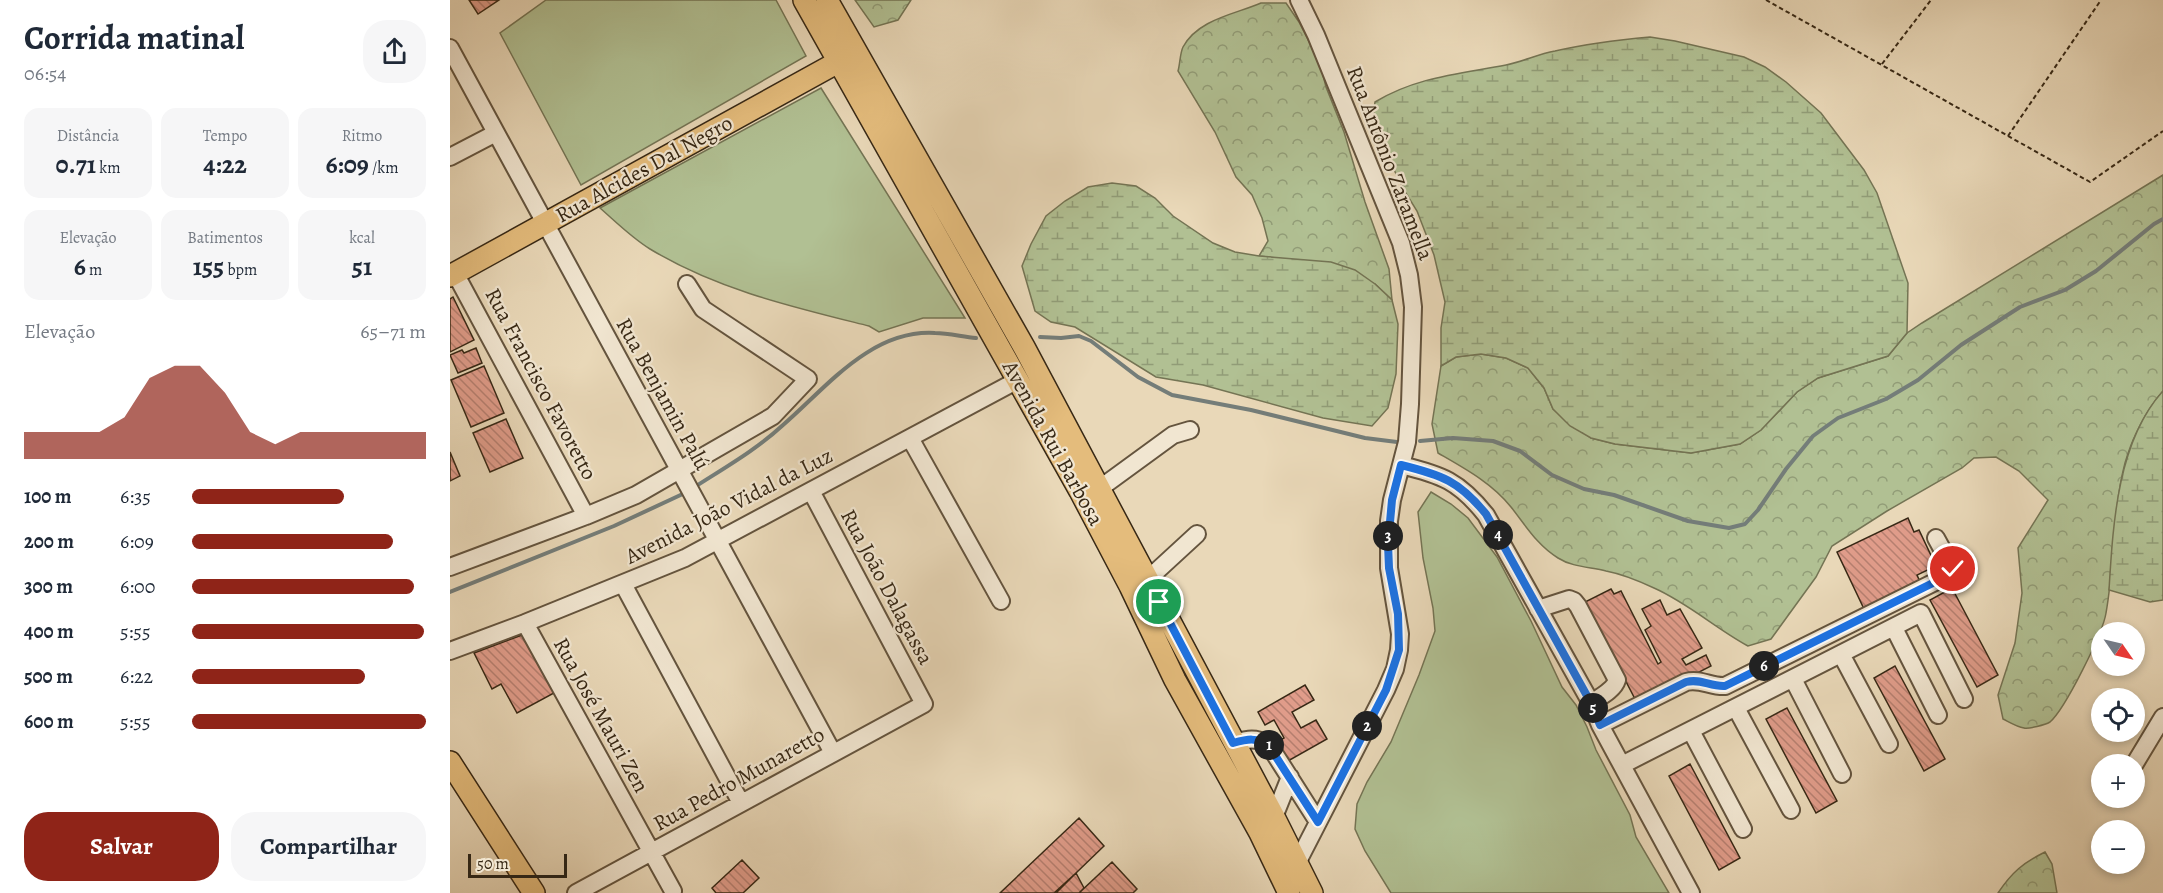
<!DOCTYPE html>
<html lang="pt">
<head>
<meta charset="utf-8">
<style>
	:root { --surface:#fff; --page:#f6f6f7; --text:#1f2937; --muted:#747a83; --accent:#8f2418 }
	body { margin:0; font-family:Alegreya,serif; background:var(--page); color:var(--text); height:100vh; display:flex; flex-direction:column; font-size:22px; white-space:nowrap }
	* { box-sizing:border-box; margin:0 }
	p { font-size:20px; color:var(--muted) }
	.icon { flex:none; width:33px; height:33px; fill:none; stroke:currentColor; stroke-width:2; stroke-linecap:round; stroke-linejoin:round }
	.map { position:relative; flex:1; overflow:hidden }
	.panel { display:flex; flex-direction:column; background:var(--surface); width:450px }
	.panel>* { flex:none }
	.needle { width:39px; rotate:124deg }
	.buttons { position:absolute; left:1641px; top:622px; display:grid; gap:12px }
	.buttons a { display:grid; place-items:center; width:54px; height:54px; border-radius:50%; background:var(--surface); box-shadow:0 3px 9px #0003; font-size:30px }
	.scale { position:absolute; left:18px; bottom:15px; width:99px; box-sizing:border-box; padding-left:6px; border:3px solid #372815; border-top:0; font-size:16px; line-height:21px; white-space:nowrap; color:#372815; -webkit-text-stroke:4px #f1e6d1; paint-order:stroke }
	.pin { position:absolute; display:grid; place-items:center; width:51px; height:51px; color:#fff; margin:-26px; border:3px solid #fff; border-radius:50%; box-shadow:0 2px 6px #0007 }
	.km { position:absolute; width:30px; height:30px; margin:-15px; border-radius:50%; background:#222; color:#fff; font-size:16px; line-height:30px; text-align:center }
	.round { display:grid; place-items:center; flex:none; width:63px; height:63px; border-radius:24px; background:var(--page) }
	.overview { display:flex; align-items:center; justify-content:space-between; height:102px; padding:0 24px }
	h1 { font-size:33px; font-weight:700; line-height:45px }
	.metrics { display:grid; grid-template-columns:repeat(3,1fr); gap:9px; height:102px; padding:6px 24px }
	.metrics div { display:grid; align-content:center; border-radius:15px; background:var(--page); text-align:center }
	.metrics b { font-size:26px; font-weight:700 }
	.metrics small { font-size:16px; font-weight:400 }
	.metrics p { font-size:16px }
	.chart { height:168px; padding:12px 24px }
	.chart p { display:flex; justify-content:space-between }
	.chart svg { width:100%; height:108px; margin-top:6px; fill:var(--accent); opacity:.7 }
	.primary-button { display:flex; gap:12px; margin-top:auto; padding:12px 24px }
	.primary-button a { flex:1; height:69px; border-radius:24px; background:var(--accent); color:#fff; font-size:24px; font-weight:700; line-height:69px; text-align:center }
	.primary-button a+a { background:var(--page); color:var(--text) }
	ul { padding:0 24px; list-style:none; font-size:20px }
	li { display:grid; grid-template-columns:96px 72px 1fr; align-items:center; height:45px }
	li i { height:15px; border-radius:8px; background:var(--accent) }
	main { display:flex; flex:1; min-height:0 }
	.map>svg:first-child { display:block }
	.grass { fill:#b1c093; stroke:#747454; stroke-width:1.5 }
	.forest { fill:url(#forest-crowns); stroke:#747454; stroke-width:1.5 }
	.wetland { fill:url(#wetland-marsh); stroke:#747454; stroke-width:1.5 }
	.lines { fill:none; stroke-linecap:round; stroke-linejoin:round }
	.stream { stroke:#747d79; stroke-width:4 }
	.building { fill:url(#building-back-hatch); stroke:#372815; stroke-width:1.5 }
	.minor-casing { stroke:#64543e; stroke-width:20 }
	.major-casing { stroke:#372815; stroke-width:24 }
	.path { stroke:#372815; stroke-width:2; stroke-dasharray:4.5 3; stroke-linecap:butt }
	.minor { stroke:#f1e6d1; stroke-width:16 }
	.major { stroke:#e4bc7c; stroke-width:21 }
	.route-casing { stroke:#fff; stroke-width:12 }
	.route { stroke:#1a73e8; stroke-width:8 }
	.labels { text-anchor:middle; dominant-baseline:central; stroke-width:4.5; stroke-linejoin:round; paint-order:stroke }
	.street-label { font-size:22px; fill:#372815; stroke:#f1e6d1 }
</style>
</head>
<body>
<main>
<section class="panel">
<div class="overview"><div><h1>Corrida matinal</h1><p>06:54</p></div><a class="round"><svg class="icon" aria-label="share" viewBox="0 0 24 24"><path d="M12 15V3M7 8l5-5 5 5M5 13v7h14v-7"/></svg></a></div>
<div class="metrics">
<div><p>Distância</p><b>0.71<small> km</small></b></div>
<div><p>Tempo</p><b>4:22</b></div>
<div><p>Ritmo</p><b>6:09<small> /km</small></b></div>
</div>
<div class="metrics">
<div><p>Elevação</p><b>6<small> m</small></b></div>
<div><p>Batimentos</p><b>155<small> bpm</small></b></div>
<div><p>kcal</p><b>51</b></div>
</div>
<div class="chart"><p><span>Elevação</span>65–71 m</p>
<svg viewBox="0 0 160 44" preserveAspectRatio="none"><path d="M0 44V33L10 33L20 33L30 33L40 27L50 11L60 6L70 6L80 17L90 33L100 38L110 33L120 33L130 33L140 33L150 33L160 33V44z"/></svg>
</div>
<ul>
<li><b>100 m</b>6:35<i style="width:65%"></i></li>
<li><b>200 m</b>6:09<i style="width:86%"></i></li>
<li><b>300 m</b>6:00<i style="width:95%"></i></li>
<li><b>400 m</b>5:55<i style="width:99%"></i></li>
<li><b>500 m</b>6:22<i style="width:74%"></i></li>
<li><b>600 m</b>5:55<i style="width:100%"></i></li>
</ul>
<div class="primary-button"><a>Salvar</a><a>Compartilhar</a></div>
</section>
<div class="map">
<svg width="1713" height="893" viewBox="0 0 1713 893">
	<defs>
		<pattern id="forest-crowns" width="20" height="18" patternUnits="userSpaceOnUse" patternTransform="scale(1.5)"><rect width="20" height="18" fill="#b1c093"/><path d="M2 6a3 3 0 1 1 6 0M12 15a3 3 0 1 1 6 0" fill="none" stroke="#919c77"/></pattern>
		<pattern id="wetland-marsh" width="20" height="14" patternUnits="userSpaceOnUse" patternTransform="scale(1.5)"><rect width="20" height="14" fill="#b1c093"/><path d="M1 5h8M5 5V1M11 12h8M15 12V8" fill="none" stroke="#919c77"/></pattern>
		<pattern id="building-back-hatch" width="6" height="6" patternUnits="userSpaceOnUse" patternTransform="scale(1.5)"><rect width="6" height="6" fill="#e09c8a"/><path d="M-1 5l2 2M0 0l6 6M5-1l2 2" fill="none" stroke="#b67f70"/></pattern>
	</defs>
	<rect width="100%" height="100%" fill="#e9d8b8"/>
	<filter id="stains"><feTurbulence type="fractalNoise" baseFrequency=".00333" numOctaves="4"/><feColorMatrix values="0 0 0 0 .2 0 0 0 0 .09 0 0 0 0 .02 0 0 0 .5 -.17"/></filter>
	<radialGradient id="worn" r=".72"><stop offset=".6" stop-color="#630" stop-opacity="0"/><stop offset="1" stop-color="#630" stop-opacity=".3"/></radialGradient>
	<path class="grass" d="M96 0H326L356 56 131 185 50 33Z
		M371 88 515 318H473L429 332 419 326C343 307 268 290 200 249 182 238 166 222 150 208Z
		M981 492 1001 504 1018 518 1047 557 1081 621 1112 687 1126 705 1137 727 1146 750 1180 815 1186 837 1219 893H941L915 851 905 829 907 804 917 782 941 742 969 675 985 631 983 608 973 558 968 512Z"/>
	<path class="forest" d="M405 0H461L448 20 424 27Z
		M811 3H836L849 22 870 63 876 87 894 132 915 202 939 269 942 300 925 284 834 259 809 256 818 241 812 218 802 195 786 177 765 132 728 71C730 64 730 53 733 47 748 19 786 14 811 3Z
		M1713 175V391C1696 410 1682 438 1675 463 1662 513 1665 563 1656 613 1653 633 1615 709 1600 722 1595 725 1579 729 1574 728 1567 727 1559 722 1553 719L1548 695 1565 643 1572 593 1568 548 1598 500 1569 471 1546 457 1524 458 1512 468 1437 511 1382 546 1366 577 1321 639 1298 646C1265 628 1238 603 1204 588 1189 581 1172 574 1156 571 1140 567 1122 567 1108 558 1087 545 1076 526 1061 507 1042 483 1014 468 988 453L982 424 991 366 1006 357 1031 354 1056 358 1078 368 1094 388 1103 409 1141 438 1165 444 1241 453 1290 444 1311 430 1347 392 1368 378 1438 356 1457 333 1472 323Z
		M1595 852 1602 864 1607 893H1548C1562 872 1573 863 1595 852Z"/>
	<path class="wetland" d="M1200 37 1225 41 1294 57 1315 67 1336 82 1371 113 1414 170 1427 193 1458 283 1457 333 1438 356 1368 378 1347 392 1311 430 1290 444 1241 453 1165 444 1141 438 1120 426 1103 409 1094 388 1078 368 1056 358 1031 354 1006 357 991 366V328L995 302 984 255 967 211 954 190 922 125 925 102C966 77 1009 74 1056 65 1072 62 1088 54 1105 51 1136 44 1167 40 1200 37Z
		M662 183 686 186 705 198 723 216 763 243 785 252 809 256 881 262 905 270 925 284 942 300 948 324 946 374 938 408 922 426 873 418 753 385 706 377 625 327 601 322 585 311 572 266 581 244 596 216 615 201 638 187Z
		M1713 391V600L1700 602 1659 590C1663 525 1667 442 1713 391Z"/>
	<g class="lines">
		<path class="stream" d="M590 337 611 338 629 336 641 341 688 377 722 395 801 410 915 438 947 442
			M970 441 1003 438 1043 441 1070 451 1102 475 1134 489 1164 495 1238 521 1279 528 1295 524 1308 510 1336 469 1363 436 1388 418 1436 399 1468 380 1511 345 1570 307 1615 290 1646 271 1704 224 1713 219
			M243 488C274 468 306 450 333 425 376 388 421 329 485 333 499 333 513 337 526 338
			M0 592 164 526 237 492"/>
	</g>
	<path class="building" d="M19 0H49L28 14Z
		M3 297 24 340 0 352V299Z
		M26 348 32 363 8 373 0 355 12 350 14 353Z
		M34 366 54 413 21 427 1 380Z
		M56 419 73 458 40 472 23 433Z
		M0 452 10 476 0 481Z
		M1458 518 1464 532 1469 530 1486 566 1467 575 1471 584 1415 611 1387 552Z
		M1502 588 1548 675 1527 687 1480 600Z
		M1161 589 1164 594 1171 591 1208 664 1211 662 1195 630 1201 626 1192 609 1210 600 1217 615 1230 609 1252 648 1232 659 1236 665 1256 655 1261 666 1199 698 1185 699 1135 602Z
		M72 635 104 693 67 713 51 684 42 689 24 653Z
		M1445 666 1495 759 1474 771 1424 678Z
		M855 685 864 700 842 712 851 728 866 720 877 739 838 761 827 742 834 738 824 720 815 725 808 712Z
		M1337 708 1387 801 1366 813 1316 719Z
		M1240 764 1290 858 1269 870 1219 776Z
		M629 818 654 846 626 873 604 893H550Z
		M292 860 309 878 293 893H266L262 888Z
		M662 862 687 889 683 893H629Z
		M626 873 634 888 629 893H606Z"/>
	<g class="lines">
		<g class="minor-casing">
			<path id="minor" d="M0 48 383 753
				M0 157 46 133
				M5 273 136 516
				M460 438 551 601
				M951 465C992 475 1009 481 1036 515L1141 703 1150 725 1241 893
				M649 489 723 435 740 430
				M0 567 136 516 186 495 323 416 358 379 253 309 237 284
				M697 580 747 534
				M173 584 291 803
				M1088 609 1119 599 1124 601 1128 606 1167 680C1164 690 1150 697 1141 703
				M75 623 223 891
				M1444 628 1488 715
				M0 651 75 623 235 558 568 380
				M1391 654 1439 744
				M1343 679 1392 774
				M1286 708 1341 810
				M1150 725 1236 682C1250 678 1261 687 1275 686L1497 576 1503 569 1486 538
				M1241 731 1293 829
				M783 743C798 739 806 737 819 745L868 822
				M1172 765 1471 613 1514 699
				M1684 765 1713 717
				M824 817 840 777
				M843 871 936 690 945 669 949 650 950 634 939 568V521L942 500 957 442 960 404 963 307 959 275 951 243 866 35 849 0
				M126 893 474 704 361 491"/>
		</g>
		<g class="major-casing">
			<path id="major" d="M354 0 630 491 680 586 725 680 810 833 839 893
				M377 0 574 347 824 817 862 893
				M0 276 399 56
				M0 762 84 893"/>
		</g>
		<path class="path" d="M1316 0 1640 182 1713 131
			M1432 64 1481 0
			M1558 136 1651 0"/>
		<use href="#minor" class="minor"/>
		<use href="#major" class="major"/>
	</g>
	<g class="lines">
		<g class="route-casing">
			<path id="route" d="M709 602 783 743C798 739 806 737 819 746L868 822 936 690 949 650 948 614 939 568 938 544 942 500 951 465C992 475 1009 481 1036 514L1141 703 1150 725 1236 682C1251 678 1260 687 1275 686L1497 576 1503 569"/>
		</g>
		<use href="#route" class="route"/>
	</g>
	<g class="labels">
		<g class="street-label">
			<text transform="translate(940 163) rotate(69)">Rua Antônio Zaramella</text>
			<text transform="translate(194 169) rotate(-29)">Rua Alcides Dal Negro</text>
			<text transform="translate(91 384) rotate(62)">Rua Francisco Favoretto</text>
			<text transform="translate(213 394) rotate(61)">Rua Benjamin Palú</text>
			<text transform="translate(603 443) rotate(61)">Avenida Rui Barbosa</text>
			<text transform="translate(279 506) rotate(-27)">Avenida João Vidal da Luz</text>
			<text transform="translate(437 587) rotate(62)">Rua João Dalagassa</text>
			<text transform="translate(151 715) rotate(61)">Rua José Mauri Zen</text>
			<text transform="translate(289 779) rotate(-29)">Rua Pedro Munaretto</text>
		</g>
	</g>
	<rect width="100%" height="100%" filter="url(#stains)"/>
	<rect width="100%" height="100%" fill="url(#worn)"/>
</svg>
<div class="buttons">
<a><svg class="needle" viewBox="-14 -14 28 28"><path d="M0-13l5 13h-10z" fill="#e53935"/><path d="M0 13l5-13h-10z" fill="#747a83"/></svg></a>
<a><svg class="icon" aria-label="locate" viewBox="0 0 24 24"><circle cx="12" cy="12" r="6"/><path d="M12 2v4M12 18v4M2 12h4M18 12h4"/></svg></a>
<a>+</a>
<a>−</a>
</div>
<div class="scale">50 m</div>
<div class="pin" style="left:709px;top:602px;background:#1e9e55"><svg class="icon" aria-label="arrive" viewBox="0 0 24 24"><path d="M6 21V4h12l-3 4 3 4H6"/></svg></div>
<div class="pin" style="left:1503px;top:569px;background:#d93025"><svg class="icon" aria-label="check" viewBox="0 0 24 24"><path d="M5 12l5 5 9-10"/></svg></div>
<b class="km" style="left:819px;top:745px">1</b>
<b class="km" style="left:917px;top:726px">2</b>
<b class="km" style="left:938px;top:536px">3</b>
<b class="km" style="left:1048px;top:535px">4</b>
<b class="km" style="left:1143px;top:708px">5</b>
<b class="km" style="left:1314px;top:666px">6</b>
</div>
</main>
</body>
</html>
